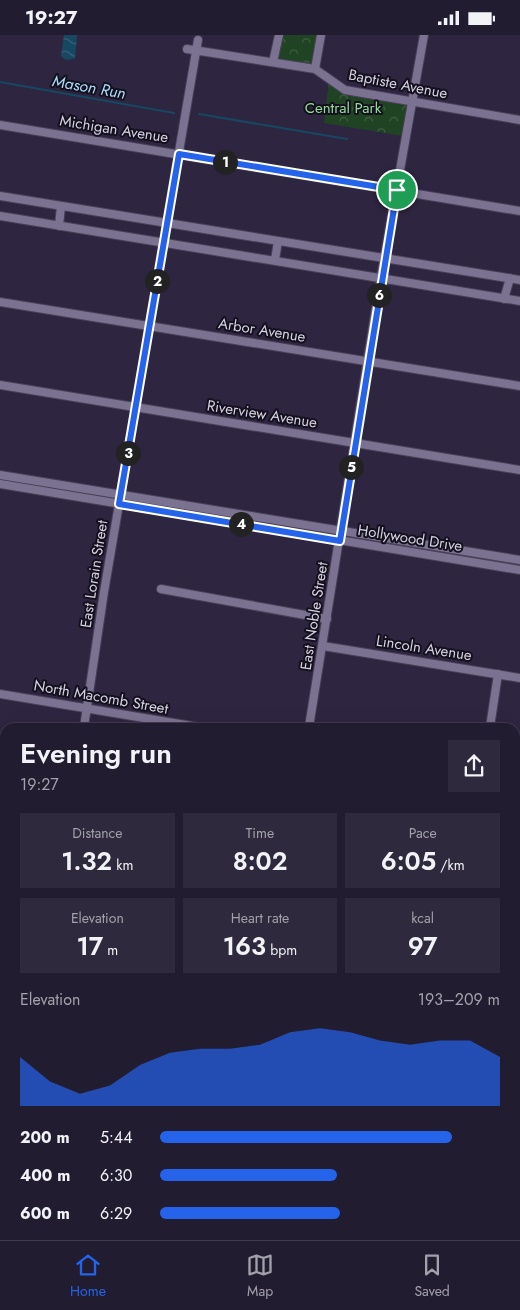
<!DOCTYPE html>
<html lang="en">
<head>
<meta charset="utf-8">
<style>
	:root { --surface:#221c30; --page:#2e293c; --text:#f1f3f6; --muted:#a2a1ab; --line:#3f3a4c; --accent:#2563eb }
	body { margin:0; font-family:Jost,sans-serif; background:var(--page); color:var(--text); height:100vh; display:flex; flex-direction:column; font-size:19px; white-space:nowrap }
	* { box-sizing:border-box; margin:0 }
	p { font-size:16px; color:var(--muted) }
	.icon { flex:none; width:28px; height:28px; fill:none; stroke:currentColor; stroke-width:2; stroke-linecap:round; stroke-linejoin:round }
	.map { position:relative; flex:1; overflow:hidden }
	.side { position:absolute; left:0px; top:688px; width:520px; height:518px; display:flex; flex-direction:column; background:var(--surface); border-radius:15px 15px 0 0; box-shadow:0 5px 20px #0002,0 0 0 1px var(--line) }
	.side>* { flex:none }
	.pin { position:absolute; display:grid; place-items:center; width:42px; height:42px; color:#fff; margin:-21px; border:2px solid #fff; border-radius:50%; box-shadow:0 1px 5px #0007 }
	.km { position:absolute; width:25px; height:25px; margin:-12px; border-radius:50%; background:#222; color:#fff; font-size:14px; line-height:25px; text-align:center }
	.round { display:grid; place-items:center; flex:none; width:52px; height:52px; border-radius:0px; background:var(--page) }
	.headline { display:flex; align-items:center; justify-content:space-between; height:85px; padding:0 20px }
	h1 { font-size:28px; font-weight:600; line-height:38px }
	.figures { display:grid; grid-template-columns:repeat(3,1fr); gap:8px; height:85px; padding:5px 20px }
	.figures div { display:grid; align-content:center; border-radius:0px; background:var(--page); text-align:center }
	.figures b { font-size:25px; font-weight:600 }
	.figures small { font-size:14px; font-weight:400 }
	.figures p { font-size:14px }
	.chart { height:140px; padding:10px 20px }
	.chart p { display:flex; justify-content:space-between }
	.chart svg { width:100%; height:90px; margin-top:5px; fill:var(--accent); opacity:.7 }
	ul { padding:0 20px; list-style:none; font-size:16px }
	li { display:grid; grid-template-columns:80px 60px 1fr; align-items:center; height:38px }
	li i { height:12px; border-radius:6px; background:var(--accent) }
	.status { display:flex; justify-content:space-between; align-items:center; height:35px; padding:0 25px; background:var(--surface); direction:ltr }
	.status svg { height:14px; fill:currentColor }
	.menu { display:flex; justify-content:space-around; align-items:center; height:70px; border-top:1px solid var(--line); background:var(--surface); font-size:14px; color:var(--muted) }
	.menu a { display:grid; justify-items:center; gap:2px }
	.menu .on { color:var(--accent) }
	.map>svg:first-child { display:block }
	.forest { fill:url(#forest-crowns) }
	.water { fill:url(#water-waves) }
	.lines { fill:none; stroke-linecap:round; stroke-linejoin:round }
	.stream { stroke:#174862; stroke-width:2 }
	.minor-casing { stroke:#484057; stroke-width:10 }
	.major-casing { stroke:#484057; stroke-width:12 }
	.minor { stroke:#7b7291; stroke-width:8 }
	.major { stroke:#b05b76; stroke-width:10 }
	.route-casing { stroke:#fff; stroke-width:10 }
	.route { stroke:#2563eb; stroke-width:6 }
	.labels { text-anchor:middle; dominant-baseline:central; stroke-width:4; stroke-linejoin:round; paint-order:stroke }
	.street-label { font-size:15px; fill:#d6d1e3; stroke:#14101d }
	.park-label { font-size:15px; fill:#95da99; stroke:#14101d }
	.water-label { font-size:16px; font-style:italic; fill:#a9ddfc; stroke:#14101d }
</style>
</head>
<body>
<div class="status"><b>19:27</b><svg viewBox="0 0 49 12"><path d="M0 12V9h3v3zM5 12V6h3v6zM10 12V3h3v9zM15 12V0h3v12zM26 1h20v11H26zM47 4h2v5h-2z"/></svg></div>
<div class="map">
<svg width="520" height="1205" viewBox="0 0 520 1205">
	<defs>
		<pattern id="forest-crowns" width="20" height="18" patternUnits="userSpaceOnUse" patternTransform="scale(1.25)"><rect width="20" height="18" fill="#204423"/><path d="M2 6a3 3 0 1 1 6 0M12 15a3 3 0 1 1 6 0" fill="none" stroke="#405e43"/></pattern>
		<pattern id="water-waves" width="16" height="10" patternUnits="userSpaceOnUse" patternTransform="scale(1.25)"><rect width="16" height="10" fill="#174862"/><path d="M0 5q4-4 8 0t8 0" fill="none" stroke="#386178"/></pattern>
	</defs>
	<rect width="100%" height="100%" fill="#2e2540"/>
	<path class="forest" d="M280 0H319L312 29 310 30 279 24 277 20Z
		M329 45 336 51 407 69 409 74 404 101 324 88Z"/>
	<path class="water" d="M64 0H77L75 23C70 25 65 26 61 21Z"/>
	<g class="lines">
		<path class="stream" d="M0 47 174 78
			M199 79 347 104"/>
		<g class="minor-casing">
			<path id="minor" d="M187 14 315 34 345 55 520 85
				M273 27 279 0
				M315 34 321 0
				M0 90 520 176
				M0 161 520 245
				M0 181 520 266
				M59 191 61 171
				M275 225 278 206
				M504 264 510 243
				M0 267 520 351
				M0 350 520 435
				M0 440 520 525
				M0 449 520 535
				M161 554 327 584
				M323 611 520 643
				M0 659 198 692
				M84 692 104 557 198 5
				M309 692 381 242 424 0
				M490 692 498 639
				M515 746 520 747
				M515 814 520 815
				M0 1014 5 1015
				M0 1116H5
				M515 1199H520
				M0 1200 32 1205
				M0 1203 5 1172
				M224 1205 225 1200
				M404 1205 405 1200"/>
		</g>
		<g class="major-casing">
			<path id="major" d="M0 909 5 910
				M515 993 520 994"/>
		</g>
		<use href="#minor" class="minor"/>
		<use href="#major" class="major"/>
	</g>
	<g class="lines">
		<g class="route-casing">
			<path id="route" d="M179 119 397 155 340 506 119 469Z"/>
		</g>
		<use href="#route" class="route"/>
	</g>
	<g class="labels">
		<g class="street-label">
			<text transform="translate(398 49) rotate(11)">Baptiste Avenue</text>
			<text transform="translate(114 94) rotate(9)">Michigan Avenue</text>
			<text transform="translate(262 295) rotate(9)">Arbor Avenue</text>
			<text transform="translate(262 379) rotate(9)">Riverview Avenue</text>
			<text transform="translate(410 503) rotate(9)">Hollywood Drive</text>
			<text transform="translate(94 539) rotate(-81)">East Lorain Street</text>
			<text transform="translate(314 581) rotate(-81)">East Noble Street</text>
			<text transform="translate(424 613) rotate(9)">Lincoln Avenue</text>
			<text transform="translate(101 662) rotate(10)">North Macomb Street</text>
		</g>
		<g class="park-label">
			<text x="343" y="73">Central Park</text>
		</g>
		<g class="water-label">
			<text transform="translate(89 52) rotate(10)">Mason Run</text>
		</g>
	</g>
</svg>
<div class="pin" style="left:397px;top:155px;background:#1e9e55"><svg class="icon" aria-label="arrive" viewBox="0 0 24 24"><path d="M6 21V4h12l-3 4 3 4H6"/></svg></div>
<b class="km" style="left:225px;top:127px">1</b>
<b class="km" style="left:157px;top:246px">2</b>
<b class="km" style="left:128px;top:418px">3</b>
<b class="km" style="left:241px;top:489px">4</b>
<b class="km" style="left:351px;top:432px">5</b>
<b class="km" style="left:379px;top:260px">6</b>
<section class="side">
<div class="headline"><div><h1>Evening run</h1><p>19:27</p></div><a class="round"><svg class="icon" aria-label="share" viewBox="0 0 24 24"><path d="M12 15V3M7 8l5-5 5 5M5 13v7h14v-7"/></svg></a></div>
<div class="figures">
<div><p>Distance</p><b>1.32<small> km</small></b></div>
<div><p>Time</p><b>8:02</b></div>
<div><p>Pace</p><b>6:05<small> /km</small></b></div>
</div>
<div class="figures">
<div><p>Elevation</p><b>17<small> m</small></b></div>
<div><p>Heart rate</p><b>163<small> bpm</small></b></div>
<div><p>kcal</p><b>97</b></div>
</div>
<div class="chart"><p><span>Elevation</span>193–209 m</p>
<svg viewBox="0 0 160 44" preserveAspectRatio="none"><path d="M0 44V20L10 32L20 38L30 34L40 24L50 18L60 16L70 16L80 14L90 8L100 6L110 8L120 12L130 14L140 12L150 12L160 20V44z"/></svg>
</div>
<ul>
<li><b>200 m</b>5:44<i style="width:86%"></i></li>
<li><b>400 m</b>6:30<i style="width:52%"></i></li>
<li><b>600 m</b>6:29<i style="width:53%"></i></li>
</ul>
</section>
</div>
<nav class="menu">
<a class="on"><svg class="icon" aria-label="home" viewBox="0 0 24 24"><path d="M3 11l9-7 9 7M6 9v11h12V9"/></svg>Home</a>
<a><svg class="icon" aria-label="map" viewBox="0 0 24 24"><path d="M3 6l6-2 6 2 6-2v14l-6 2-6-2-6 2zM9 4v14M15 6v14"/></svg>Map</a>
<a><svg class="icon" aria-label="saved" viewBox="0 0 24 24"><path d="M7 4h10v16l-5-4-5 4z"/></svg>Saved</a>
</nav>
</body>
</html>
